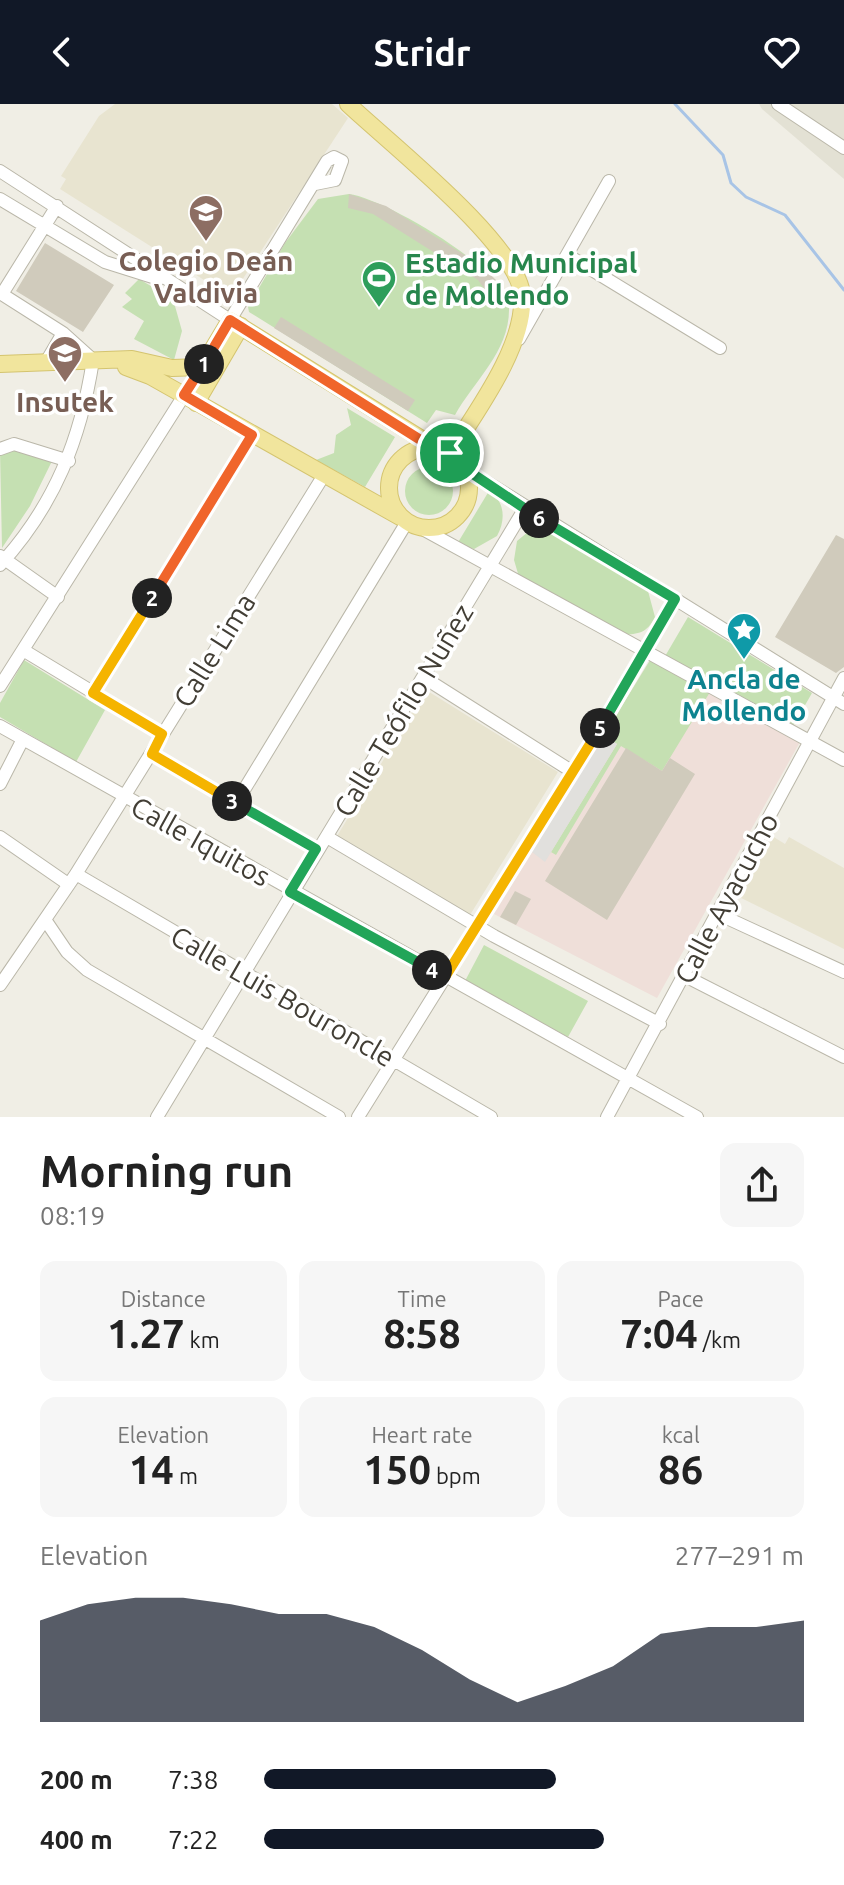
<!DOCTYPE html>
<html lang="en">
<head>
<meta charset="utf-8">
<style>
	:root { --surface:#fff; --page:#f6f6f6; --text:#222; --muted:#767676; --accent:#111827 }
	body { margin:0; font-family:Ubuntu,sans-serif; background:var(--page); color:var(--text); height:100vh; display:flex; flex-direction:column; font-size:30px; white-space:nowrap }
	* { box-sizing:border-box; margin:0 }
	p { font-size:26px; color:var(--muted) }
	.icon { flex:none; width:44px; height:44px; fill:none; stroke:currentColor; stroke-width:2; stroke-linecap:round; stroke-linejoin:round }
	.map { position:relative; height:1013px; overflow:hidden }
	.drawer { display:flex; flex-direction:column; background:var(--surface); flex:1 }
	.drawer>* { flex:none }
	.pin { position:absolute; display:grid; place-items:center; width:68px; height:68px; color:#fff; margin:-34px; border:4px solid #fff; border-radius:50%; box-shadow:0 2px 8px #0007 }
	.km { position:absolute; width:40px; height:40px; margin:-20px; border-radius:50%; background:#222; color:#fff; font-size:22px; line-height:40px; text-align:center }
	.round { display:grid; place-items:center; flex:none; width:84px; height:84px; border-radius:16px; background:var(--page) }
	.headline { display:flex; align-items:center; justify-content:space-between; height:136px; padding:0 40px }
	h1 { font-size:44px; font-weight:600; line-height:60px }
	.stats { display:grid; grid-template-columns:repeat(3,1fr); gap:12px; height:136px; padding:8px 40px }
	.stats div { display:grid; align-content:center; border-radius:16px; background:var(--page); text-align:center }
	.stats b { font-size:40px; font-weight:600 }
	.stats small { font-size:22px; font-weight:400 }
	.stats p { font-size:22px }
	.chart { height:224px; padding:16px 40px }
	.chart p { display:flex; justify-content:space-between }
	.chart svg { width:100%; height:144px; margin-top:8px; fill:var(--accent); opacity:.7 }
	ul { padding:0 40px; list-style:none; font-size:26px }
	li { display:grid; grid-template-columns:128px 96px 1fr; align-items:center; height:60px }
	li i { height:20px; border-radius:10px; background:var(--accent) }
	header { display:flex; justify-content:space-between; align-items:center; height:104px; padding:0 40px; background:var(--accent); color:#fff; font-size:36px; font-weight:600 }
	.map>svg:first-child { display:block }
	.residential { fill:#e3e1d4 }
	.education { fill:#e8e4d0 }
	.medical { fill:#efdfd9 }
	.green { fill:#c5e0b2 }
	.parking { fill:#e1e0dd }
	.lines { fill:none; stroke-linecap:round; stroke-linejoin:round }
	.stream { stroke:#a8c4e6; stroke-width:3 }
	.building { fill:#d0cbbc }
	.minor-casing { stroke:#bab7a9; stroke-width:14 }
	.major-casing { stroke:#d4c46f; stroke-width:18 }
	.minor { stroke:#fff; stroke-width:12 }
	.major { stroke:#f1e59d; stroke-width:16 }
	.split-1-casing { stroke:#fff; stroke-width:16 }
	.split-2-casing { stroke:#fff; stroke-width:16 }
	.split-3-casing { stroke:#fff; stroke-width:16 }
	.split-4-casing { stroke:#fff; stroke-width:16 }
	.split-5-casing { stroke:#fff; stroke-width:16 }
	.split-6-casing { stroke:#fff; stroke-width:16 }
	.split-7-casing { stroke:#fff; stroke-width:16 }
	.split-1 { stroke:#f0652b; stroke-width:10 }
	.split-2 { stroke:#f0652b; stroke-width:10 }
	.split-3 { stroke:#f5b400; stroke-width:10 }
	.split-4 { stroke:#22a559; stroke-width:10 }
	.split-5 { stroke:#f5b400; stroke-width:10 }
	.split-6 { stroke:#22a559; stroke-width:10 }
	.split-7 { stroke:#22a559; stroke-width:10 }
	.labels { text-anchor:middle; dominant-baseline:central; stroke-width:7; stroke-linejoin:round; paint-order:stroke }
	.education-label { font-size:28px; font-weight:bold; fill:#785e54; stroke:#fff }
	.leisure-label { font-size:28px; font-weight:bold; fill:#27864d; stroke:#fff; text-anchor:start }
	.street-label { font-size:28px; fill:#423e35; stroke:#fff }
	.culture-label { font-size:28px; font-weight:bold; fill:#0d838f; stroke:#fff }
</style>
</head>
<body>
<header><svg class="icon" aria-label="back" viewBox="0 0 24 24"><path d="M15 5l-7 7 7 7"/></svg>Stridr<svg class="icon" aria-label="heart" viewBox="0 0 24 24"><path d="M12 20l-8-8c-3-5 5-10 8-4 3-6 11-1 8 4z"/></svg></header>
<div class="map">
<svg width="844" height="1013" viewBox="0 0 844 1013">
	<rect width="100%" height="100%" fill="#f0eee5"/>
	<path class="residential" d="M759 0H844V75L762 5Z"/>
	<path class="education" d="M115 0H332L348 14 231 193 60 85 66 75 61 72 99 12Z
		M426 586 558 668 470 811 337 732Z
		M764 727 785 740 789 733 844 764V845L731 789Z"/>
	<path class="medical" d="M652 553 800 638 657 894 494 810Z"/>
	<path class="green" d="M349 90C383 94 509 166 509 204 510 247 474 277 455 311L436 306 427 319 249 208 248 203 285 139 318 95Z
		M139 175 173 195 182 227 174 256 134 235 144 217 122 203 132 195 125 189Z
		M347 304 395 333 365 383 316 356 334 349 336 331 351 321Z
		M9 341 52 357 30 402 2 444 0 346Z
		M405 387a24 24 0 1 1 48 0a24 24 0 1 1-48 0Z
		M489 387C505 397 506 416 497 432L474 445 457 440Z
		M549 422 648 487 655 513C647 529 639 530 622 531L519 473 514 456 517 437 534 423Z
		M688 513 812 589 792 624 664 554Z
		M652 553 710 588 662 667 621 642 556 751 551 748 617 640 604 631Z
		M24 556 105 606 76 658 0 613V599Z
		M484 841 588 897 568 933 465 877Z"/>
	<path class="parking" d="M604 631 617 640 545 758 532 748Z"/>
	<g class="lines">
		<path class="stream" d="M675 0 723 51 731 79 746 93 785 111 844 186"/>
	</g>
	<path class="building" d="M349 90 386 102 479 160 496 176 509 196 497 202 478 176 373 110 348 104Z
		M45 139 114 181 83 228 16 187Z
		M281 213 415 296 408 307 274 224Z
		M836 431 844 435V563L836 569 775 533Z
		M626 644 662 667 670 654 695 670 607 816 545 777Z
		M515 787 531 795 516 821 500 813Z"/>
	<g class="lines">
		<g class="minor-casing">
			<path id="minor" d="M778 0 844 44
				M0 67 230 216 327 57 334 53 342 57 335 76 315 80
				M0 95 105 158 159 175
				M569 152 720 244
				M0 189 63 229 93 256C81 334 55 401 0 461
				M2 190 57 102
				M519 235 609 77
				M46 258 63 229
				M0 345 14 340 69 357
				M464 364 844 600
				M419 423 844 656
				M0 452 58 493
				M23 546 162 630
				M423 573 573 668
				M0 582 202 263
				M93 589 252 331
				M0 622 697 1013
				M152 650 316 745
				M0 680 23 635
				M236 699 407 418
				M0 733 68 780
				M327 733 494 832 660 920
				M76 770 491 1013
				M716 809 844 868
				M46 817 67 848 87 866 339 1013
				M685 872 844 953
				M0 881 76 770 324 371
				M157 1013 525 404
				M358 1013 573 668 675 495
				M607 1013 844 574"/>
		</g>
		<g class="major-casing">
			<path id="major" d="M348 0C387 37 519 141 522 191 526 241 476 308 450 349
				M0 260 132 255 172 264 202 263 230 216 436 344
				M126 263 150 272 400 413
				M196 299 241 222
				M389 384a40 40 0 1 1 80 0a40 40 0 1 1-80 0Z"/>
		</g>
		<use href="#minor" class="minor"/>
		<use href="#major" class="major"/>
	</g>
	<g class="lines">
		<g class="split-1-casing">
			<path id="split-1" d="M204 260 230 216 419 335 450 349"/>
		</g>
		<g class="split-2-casing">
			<path id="split-2" d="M152 494 252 331 184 291 204 260"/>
		</g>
		<g class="split-3-casing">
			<path id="split-3" d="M152 494 93 589 162 630 152 650 232 697"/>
		</g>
		<g class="split-4-casing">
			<path id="split-4" d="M232 697 316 745 290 788 432 866"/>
		</g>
		<g class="split-5-casing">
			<path id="split-5" d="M432 866 445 873 600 624"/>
		</g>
		<g class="split-6-casing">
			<path id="split-6" d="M539 414 675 495 600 624"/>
		</g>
		<g class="split-7-casing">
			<path id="split-7" d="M450 349 464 364 539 414"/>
		</g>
		<use href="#split-1" class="split-1"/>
		<use href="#split-2" class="split-2"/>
		<use href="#split-3" class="split-3"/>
		<use href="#split-4" class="split-4"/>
		<use href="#split-5" class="split-5"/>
		<use href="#split-6" class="split-6"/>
		<use href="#split-7" class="split-7"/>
	</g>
	<defs>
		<g id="school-pin" transform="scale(1.8)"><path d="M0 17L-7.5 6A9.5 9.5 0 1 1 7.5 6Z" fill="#8d6e63" stroke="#fff"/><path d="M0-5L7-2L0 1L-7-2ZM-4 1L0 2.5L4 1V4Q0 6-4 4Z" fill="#fff"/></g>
		<g id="stadium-pin" transform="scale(1.8)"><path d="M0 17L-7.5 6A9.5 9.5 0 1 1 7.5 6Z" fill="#2e9e5b" stroke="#fff"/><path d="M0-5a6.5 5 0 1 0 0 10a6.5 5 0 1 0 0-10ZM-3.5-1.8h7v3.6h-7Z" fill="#fff"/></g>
		<g id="sight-pin" transform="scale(1.8)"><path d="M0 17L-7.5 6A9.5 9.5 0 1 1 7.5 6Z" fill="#0f9aa8" stroke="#fff"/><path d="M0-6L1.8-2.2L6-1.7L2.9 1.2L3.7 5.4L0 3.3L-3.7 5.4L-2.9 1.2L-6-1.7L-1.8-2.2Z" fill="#fff"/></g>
	</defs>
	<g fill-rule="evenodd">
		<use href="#school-pin" x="206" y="108"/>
		<use href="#stadium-pin" x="379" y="174"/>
		<use href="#school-pin" x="65" y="249"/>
		<use href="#sight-pin" x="744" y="526"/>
	</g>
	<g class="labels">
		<g class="education-label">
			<text x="206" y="156">Colegio Deán<tspan x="206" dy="32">Valdivia</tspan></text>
			<text x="65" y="297">Insutek</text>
		</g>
		<g class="leisure-label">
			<text x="405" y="158">Estadio Municipal<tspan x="405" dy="32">de Mollendo</tspan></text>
		</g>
		<g class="street-label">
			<text transform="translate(214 546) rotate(-58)">Calle Lima</text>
			<text transform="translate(403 606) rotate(-59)">Calle Teófilo Nuñez</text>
			<text transform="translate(201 737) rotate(29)">Calle Iquitos</text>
			<text transform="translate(726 794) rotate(-62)">Calle Ayacucho</text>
			<text transform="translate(283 892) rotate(30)">Calle Luis Bouroncle</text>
		</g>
		<g class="culture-label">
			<text x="744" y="574">Ancla de<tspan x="744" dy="32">Mollendo</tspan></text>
		</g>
	</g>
</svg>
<div class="pin" style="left:450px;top:349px;background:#1e9e55"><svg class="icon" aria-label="arrive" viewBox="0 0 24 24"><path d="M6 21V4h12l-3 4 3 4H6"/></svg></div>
<b class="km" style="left:204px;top:260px">1</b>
<b class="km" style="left:152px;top:494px">2</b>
<b class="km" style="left:232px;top:697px">3</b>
<b class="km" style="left:432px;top:866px">4</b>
<b class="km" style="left:600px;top:624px">5</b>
<b class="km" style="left:539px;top:414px">6</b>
</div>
<section class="drawer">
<div class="headline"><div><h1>Morning run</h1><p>08:19</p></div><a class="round"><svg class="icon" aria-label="share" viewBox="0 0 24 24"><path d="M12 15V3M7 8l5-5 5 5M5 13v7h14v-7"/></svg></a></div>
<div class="stats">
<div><p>Distance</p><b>1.27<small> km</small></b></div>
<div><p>Time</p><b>8:58</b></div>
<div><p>Pace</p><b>7:04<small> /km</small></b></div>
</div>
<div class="stats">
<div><p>Elevation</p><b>14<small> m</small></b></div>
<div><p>Heart rate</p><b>150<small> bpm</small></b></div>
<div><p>kcal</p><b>86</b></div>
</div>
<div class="chart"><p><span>Elevation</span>277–291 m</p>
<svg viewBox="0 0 160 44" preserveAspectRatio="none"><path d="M0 44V13L10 8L20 6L30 6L40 8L50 11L60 11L70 15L80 22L90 31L100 38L110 33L120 27L130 17L140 15L150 15L160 13V44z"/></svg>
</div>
<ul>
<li><b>200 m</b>7:38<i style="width:54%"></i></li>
<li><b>400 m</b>7:22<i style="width:63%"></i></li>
</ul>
</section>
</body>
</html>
